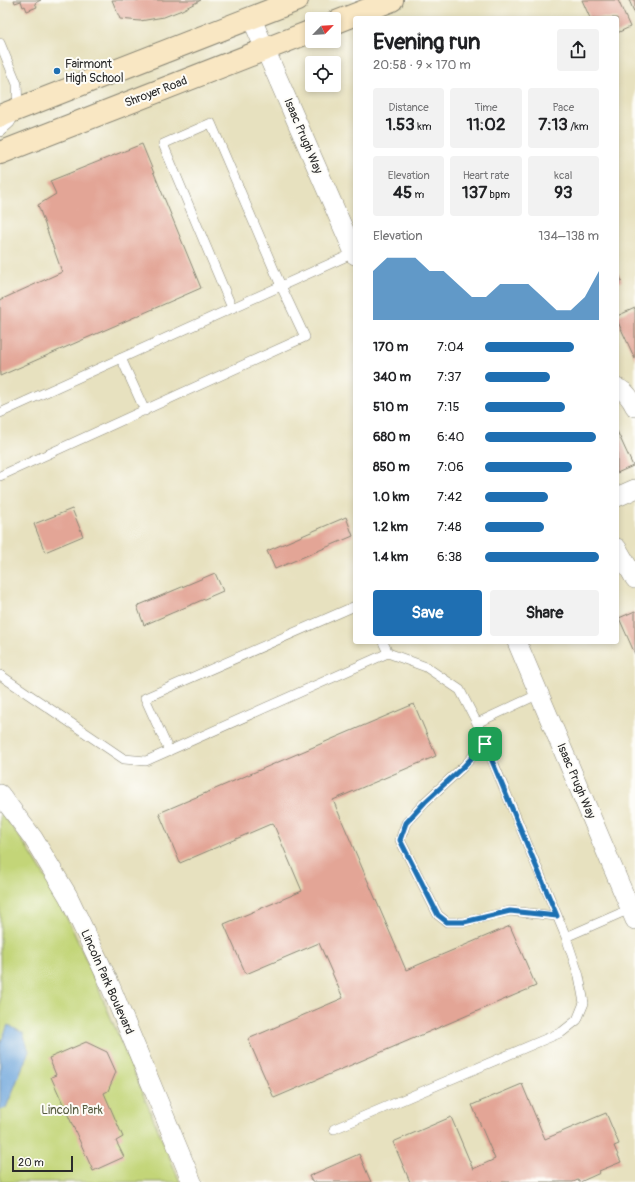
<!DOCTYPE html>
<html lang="en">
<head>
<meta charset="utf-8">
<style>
	:root { --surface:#fff; --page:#f2f2f2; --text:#202124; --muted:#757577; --accent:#1f6fb2 }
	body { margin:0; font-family:Pangolin,sans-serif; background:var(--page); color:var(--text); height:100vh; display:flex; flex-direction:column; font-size:15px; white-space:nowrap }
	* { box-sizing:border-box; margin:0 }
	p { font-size:13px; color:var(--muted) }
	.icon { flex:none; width:22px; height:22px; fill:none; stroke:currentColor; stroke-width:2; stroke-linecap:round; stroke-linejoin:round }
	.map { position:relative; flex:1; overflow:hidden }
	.side { position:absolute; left:353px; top:16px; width:266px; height:628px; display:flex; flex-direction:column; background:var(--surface); border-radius:4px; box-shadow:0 2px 6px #0003 }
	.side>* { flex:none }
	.needle { width:26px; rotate:65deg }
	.controls { position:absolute; left:305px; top:12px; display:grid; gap:8px }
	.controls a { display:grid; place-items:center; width:36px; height:36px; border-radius:4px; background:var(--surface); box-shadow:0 2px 6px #0003; font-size:20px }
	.scale { position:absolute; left:12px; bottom:10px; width:61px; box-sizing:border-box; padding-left:4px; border:2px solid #2b2b2b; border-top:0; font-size:11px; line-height:14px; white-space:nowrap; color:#2b2b2b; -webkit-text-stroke:3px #fdfcf7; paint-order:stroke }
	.pin { position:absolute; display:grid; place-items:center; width:34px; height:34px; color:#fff; margin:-17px; border-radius:8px; box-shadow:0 2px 6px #0006 }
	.round { display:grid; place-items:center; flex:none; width:42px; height:42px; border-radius:4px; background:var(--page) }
	.overview { display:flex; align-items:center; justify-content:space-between; height:68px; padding:0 20px }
	h1 { font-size:22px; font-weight:700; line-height:30px }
	.figures { display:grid; grid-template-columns:repeat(3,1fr); gap:6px; height:68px; padding:4px 20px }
	.figures div { display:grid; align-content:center; border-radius:4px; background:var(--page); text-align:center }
	.figures b { font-size:17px; font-weight:700 }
	.figures small { font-size:11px; font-weight:400 }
	.figures p { font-size:11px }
	.chart { height:112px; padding:8px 20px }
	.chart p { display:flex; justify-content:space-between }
	.chart svg { width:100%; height:72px; margin-top:4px; fill:var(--accent); opacity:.7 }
	.button { display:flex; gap:8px; margin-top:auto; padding:8px 20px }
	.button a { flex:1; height:46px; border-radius:4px; background:var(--accent); color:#fff; font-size:16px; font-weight:700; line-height:46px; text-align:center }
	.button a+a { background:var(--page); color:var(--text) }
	ul { padding:0 20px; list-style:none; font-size:13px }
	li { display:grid; grid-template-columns:64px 48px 1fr; align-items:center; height:30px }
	li i { height:10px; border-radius:5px; background:var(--accent) }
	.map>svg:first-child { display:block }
	.park { fill:#c3d578; stroke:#778052 }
	.water { fill:#6ca4db; stroke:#4c6883 }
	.building { fill:#e3a596 }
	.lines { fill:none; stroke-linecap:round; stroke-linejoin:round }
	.lane-casing { stroke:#898675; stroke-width:10 }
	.street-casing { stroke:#898675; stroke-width:20 }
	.secondary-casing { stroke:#898675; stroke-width:24 }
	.lane { stroke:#fff; stroke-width:9 }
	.street { stroke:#fff; stroke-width:19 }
	.secondary { stroke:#f9e7c3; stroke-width:22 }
	.route-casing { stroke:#fff; stroke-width:8 }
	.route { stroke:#1f6fb2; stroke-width:5 }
	.poi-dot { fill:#1f6fb2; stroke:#fdfcf7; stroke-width:1.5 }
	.labels { text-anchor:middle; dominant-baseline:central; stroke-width:4; stroke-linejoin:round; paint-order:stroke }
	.poi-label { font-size:12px; fill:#2b2b2b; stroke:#fdfcf7; text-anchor:start }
	.street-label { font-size:12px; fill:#2b2b2b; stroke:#fdfcf7 }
	.park-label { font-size:12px; fill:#595e42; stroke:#fdfcf7 }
</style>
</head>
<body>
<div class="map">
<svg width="635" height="1182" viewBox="0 0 635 1182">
	<rect width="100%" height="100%" fill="#fdfcf7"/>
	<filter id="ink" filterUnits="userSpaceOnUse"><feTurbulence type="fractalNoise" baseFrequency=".025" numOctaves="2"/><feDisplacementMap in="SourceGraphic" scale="8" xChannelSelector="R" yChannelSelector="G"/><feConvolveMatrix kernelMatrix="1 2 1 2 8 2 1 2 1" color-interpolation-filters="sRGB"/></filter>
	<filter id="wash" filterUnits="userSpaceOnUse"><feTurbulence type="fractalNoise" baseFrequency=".012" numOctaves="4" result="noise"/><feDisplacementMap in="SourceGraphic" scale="16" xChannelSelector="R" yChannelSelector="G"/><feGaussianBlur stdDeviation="0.9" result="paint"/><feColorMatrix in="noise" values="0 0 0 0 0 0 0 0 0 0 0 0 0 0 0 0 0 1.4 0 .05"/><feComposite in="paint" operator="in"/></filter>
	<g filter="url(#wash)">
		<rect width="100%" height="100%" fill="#e7e1bf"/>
		<path class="park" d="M0 812C49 870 79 942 108 1011 132 1068 156 1125 180 1182H0Z"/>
		<path class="water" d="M8 1025 23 1033 29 1051 6 1108 0 1110V1044Z"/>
		<g id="blocks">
			<path class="building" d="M14 0H41L35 3 37 7 27 11 25 6 23 7 21 1 15 3Z
				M112 0H201L182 10 164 17 140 21 120 19Z
				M582 0H618L630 27 617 33V18H590Z
				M629 0H635V14Z
				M142 144 201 288 0 376V300L62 272 38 205 56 194 50 181Z
				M617 271 622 281 617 283Z
				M635 308V359L617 320V316Z
				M617 431 633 466 617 473Z
				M72 509 83 536 45 552 34 524Z
				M346 517 353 536 275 569 267 551Z
				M215 573 223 591 144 625 137 606Z
				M635 611V654L619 618Z
				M414 704 436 756 333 800 406 970 510 926 536 986 274 1098 248 1039 343 998 319 943 246 974 224 924 302 891 273 823 180 863 159 813Z
				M86 1042 107 1052 116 1072 108 1091 104 1093 123 1137 116 1141 124 1157 93 1171 51 1077 56 1075 49 1058Z
				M522 1084 545 1139 606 1113 619 1144 614 1146 621 1162 599 1171 600 1173 580 1182H579L578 1180 573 1182H410L393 1142 451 1117 473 1169 495 1159 472 1105Z
				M359 1154 371 1182H312L309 1176Z"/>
		</g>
	</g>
	<g filter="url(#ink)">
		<use href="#blocks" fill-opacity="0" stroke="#898675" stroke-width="1"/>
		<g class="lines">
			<g class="lane-casing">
				<path id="lane" d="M0 43 17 84 18 109 10 123 0 132
					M121 358 145 411
					M0 413 354 253
					M0 476 305 337 281 286 211 123 163 144 232 308
					M383 642 388 653
					M0 675 124 759 146 761 388 653 426 667 460 690 477 723
					M539 694 477 723 566 937 630 909
					M485 743 464 766 425 802 406 823 400 840 438 915 447 922H464L510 911 557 916
					M169 751 145 698 355 606
					M334 1129 562 1032 577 1020 584 1003 579 976 566 937"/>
			</g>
			<g class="street-casing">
				<path id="street" d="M251 17 355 255
					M617 388C625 390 631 399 635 407
					M617 497 635 489
					M617 548 635 579
					M517 642 635 920
					M0 794 33 838 68 896 107 978 192 1182"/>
			</g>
			<g class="secondary-casing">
				<path id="secondary" d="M334 23 392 0
					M0 116 297 0
					M0 153 312 31"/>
			</g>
			<use href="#lane" class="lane"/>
			<use href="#street" class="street"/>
			<use href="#secondary" class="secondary"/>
		</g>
	</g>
	<g class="lines" filter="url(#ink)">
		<g class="route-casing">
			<path id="route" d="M485 744 557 916 510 911 464 922H447L438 915 400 840 406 823 425 802 464 766Z"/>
		</g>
		<use href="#route" class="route"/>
	</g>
	<circle class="poi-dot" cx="57" cy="71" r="4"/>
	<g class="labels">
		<g class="poi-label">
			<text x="65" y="64">Fairmont<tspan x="65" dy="14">High School</tspan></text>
		</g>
		<g class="street-label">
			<text transform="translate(156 92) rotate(-21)">Shroyer Road</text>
			<text transform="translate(303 136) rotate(67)">Isaac Prugh Way</text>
			<text transform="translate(576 781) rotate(67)">Isaac Prugh Way</text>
			<text transform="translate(107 982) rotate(66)">Lincoln Park Boulevard</text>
		</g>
		<g class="park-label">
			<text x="72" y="1110">Lincoln Park</text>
		</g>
	</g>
</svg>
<div class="controls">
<a><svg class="needle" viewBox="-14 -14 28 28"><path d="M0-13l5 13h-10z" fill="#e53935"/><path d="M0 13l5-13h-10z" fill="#757577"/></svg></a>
<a><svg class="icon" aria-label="locate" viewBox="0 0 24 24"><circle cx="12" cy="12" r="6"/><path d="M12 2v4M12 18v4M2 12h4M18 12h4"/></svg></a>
</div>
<div class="scale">20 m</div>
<div class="pin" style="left:485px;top:744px;background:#1e9e55"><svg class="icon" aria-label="arrive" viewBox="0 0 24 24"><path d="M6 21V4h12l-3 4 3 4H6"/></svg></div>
<section class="side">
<div class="overview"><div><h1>Evening run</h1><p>20:58 · 9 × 170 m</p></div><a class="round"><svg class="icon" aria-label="share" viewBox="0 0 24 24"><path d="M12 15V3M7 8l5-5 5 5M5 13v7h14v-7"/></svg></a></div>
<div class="figures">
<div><p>Distance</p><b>1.53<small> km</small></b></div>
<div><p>Time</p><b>11:02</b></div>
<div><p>Pace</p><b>7:13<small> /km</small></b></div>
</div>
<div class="figures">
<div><p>Elevation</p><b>45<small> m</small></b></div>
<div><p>Heart rate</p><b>137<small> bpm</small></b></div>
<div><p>kcal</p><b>93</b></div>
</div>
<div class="chart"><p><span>Elevation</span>134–138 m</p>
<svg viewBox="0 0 160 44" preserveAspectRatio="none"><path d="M0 44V14L10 6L20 6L30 6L40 14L50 14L60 22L70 30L80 30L90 22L100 22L110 22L120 30L130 38L140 38L150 30L160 14V44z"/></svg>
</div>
<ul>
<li><b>170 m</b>7:04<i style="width:78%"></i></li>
<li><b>340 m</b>7:37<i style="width:57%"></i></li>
<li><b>510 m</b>7:15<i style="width:70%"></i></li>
<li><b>680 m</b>6:40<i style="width:97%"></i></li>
<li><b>850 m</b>7:06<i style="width:76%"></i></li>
<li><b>1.0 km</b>7:42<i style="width:55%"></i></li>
<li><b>1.2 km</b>7:48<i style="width:52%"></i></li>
<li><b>1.4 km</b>6:38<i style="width:100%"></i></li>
</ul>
<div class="button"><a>Save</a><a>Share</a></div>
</section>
</div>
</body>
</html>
